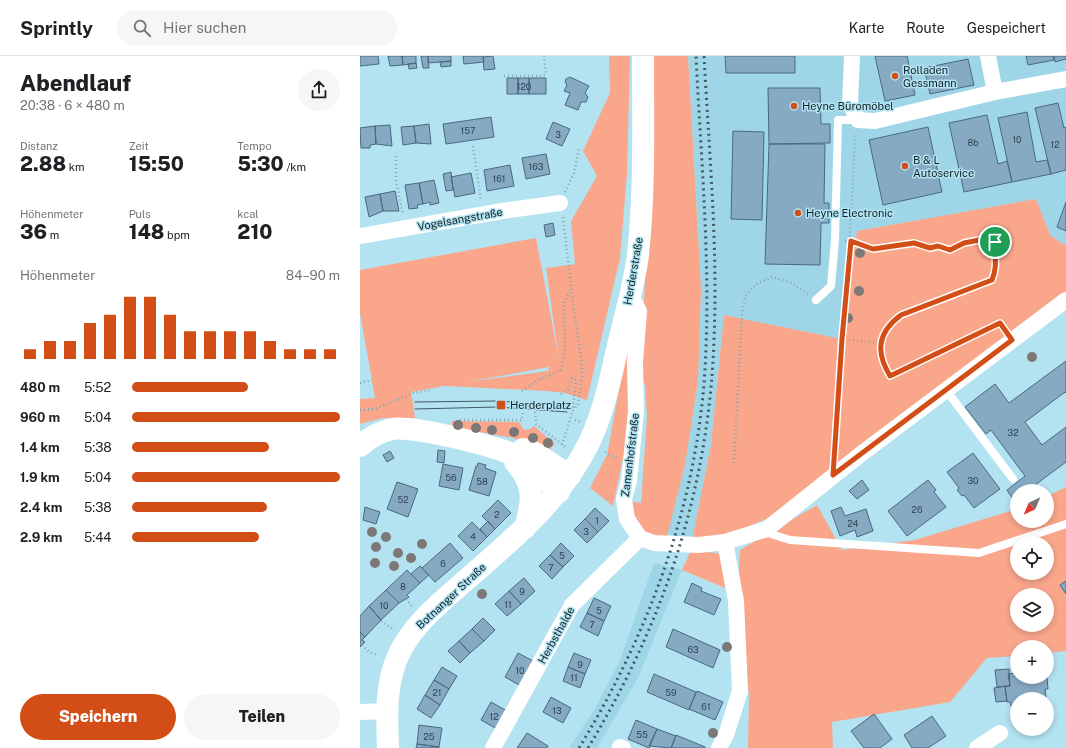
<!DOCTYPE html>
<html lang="de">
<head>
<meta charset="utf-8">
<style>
	:root { --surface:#fff; --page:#f6f6f6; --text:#202124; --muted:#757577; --line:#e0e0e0; --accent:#d34d16 }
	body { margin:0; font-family:"Public Sans",sans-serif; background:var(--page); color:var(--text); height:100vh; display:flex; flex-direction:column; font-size:15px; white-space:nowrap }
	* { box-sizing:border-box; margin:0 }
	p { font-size:13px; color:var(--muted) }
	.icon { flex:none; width:22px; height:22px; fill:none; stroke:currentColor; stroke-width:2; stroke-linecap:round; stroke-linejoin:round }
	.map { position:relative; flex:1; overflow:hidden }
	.side { display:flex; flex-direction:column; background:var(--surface); width:360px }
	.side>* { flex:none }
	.needle { width:26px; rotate:224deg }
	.buttons { position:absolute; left:650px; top:428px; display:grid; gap:8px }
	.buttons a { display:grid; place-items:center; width:44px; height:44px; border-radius:50%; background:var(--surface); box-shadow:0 2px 6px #0003; font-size:20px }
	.pin { position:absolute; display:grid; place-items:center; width:34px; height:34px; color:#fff; margin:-17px; border:2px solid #fff; border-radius:50%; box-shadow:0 1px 4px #0007 }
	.round { display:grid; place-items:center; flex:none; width:42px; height:42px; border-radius:21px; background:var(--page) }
	.summary { display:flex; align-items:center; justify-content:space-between; height:68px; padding:0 20px }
	h1 { font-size:22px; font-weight:800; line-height:30px }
	.stats { display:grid; grid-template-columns:repeat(3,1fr); gap:6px; height:68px; padding:4px 20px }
	.stats div { display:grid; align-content:center }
	.stats b { font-size:20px; font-weight:800 }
	.stats small { font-size:11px; font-weight:400 }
	.stats p { font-size:11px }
	.chart { height:112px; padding:8px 20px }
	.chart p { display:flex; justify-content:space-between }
	.chart svg { width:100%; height:72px; margin-top:4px; stroke:var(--accent); stroke-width:6 }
	.primary-button { display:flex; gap:8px; margin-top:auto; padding:8px 20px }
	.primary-button a { flex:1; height:46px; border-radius:24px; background:var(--accent); color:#fff; font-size:16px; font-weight:800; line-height:46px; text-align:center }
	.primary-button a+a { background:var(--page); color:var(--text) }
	ul { padding:0 20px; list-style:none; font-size:13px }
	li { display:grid; grid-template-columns:64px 48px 1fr; align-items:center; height:30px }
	li i { height:10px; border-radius:5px; background:var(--accent) }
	header { display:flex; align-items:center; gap:24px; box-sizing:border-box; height:56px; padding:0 20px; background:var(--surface); border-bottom:1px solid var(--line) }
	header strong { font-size:19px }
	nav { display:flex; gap:22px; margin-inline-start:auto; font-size:14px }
	.search { width:280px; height:36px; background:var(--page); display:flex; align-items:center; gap:10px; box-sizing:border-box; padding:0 14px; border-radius:22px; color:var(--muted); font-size:15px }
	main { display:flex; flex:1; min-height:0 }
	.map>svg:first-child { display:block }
	.built { fill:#9ed6e7 }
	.green { fill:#f9a68b; fill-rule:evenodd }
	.building { fill:#87aac3; stroke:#486980 }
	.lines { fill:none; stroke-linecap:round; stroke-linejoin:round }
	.path { stroke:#82a8b4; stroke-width:2.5; stroke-dasharray:1 3; stroke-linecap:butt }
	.lane { stroke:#fff; stroke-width:8 }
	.street { stroke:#fff; stroke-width:16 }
	.secondary { stroke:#fff; stroke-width:22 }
	.tram { stroke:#3f5a62; stroke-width:1 }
	.rail { stroke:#3f5a62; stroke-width:3; stroke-dasharray:2 4; stroke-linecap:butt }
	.tree { fill:#7c7876 }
	.route-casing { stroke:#fff; stroke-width:8 }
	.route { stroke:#d34d16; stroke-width:5 }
	.poi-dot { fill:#d34d16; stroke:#b3e2f1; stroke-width:1.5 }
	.labels { text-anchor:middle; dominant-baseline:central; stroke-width:3; stroke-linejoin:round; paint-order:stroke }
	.number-label { font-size:9px; fill:#2e454f }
	.poi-label { font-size:11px; fill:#102328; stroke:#b3e2f1; text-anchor:start }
	.street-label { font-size:11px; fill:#102328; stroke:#b3e2f1 }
</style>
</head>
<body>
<header>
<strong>Sprintly</strong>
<div class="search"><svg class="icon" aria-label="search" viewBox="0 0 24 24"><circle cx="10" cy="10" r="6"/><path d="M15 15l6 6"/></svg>Hier suchen</div>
<nav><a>Karte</a><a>Route</a><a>Gespeichert</a></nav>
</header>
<main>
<section class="side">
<div class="summary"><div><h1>Abendlauf</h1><p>20:38 · 6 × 480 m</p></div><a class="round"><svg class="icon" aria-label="share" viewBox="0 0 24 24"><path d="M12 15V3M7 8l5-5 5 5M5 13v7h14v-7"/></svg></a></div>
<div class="stats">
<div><p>Distanz</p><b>2.88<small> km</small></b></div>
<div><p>Zeit</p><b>15:50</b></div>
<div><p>Tempo</p><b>5:30<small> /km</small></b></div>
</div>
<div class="stats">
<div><p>Höhenmeter</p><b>36<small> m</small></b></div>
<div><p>Puls</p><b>148<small> bpm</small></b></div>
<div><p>kcal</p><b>210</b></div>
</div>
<div class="chart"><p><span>Höhenmeter</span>84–90 m</p>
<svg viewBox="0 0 160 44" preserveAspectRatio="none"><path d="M5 44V38M15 44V33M25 44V33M35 44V22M45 44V17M55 44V6M65 44V6M75 44V17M85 44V27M95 44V27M105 44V27M115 44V27M125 44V33M135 44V38M145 44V38M155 44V38"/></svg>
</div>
<ul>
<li><b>480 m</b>5:52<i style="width:56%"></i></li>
<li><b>960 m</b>5:04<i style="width:100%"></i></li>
<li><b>1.4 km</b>5:38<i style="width:66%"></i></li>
<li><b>1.9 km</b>5:04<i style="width:100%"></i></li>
<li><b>2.4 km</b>5:38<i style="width:65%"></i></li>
<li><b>2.9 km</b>5:44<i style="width:61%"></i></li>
</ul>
<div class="primary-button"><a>Speichern</a><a>Teilen</a></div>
</section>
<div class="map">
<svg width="706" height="692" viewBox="0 0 706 692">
	<rect width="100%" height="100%" fill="#b3e2f1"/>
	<path class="built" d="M328 0H706V190L690 179 676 143 497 175 481 283 364 259 351 389 332 484 307 478 325 409 338 325 341 232Z
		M294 507 322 514 278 622 237 692H209L234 654 259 607Z"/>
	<path class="green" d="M249 0H270L267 117 260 202 227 344 205 337 187 335 85 330 51 336 55 362H23L0 368V343L15 342 0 257V214L176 182 199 304 186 212 215 208 211 165 237 120 223 95 250 37ZM189 311 188 315 107 326Z
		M294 0H328L341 232 338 325 325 409 306 484C278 474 277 473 271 445L281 447 287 360 285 329 281 321Z
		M676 143 690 179 706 190V235L411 461 365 480 332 484 351 389 364 259 481 283 497 175Z
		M267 290 270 357 268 378 253 450 230 432 247 399Z
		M92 365 159 366 164 374 170 373 174 370 195 388 190 393H184L153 382 92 371Z
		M706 431V595L687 597V591H657V600L627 602 590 646 472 666 473 692H388L389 640 378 530 380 494 457 449 482 494 555 484 657 453V465H687V440ZM657 487H687V517H657ZM657 539H687V569H657Z
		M331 494 363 498 370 534 322 514Z"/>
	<path class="building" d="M0 0H18L19 8 0 10Z
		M28 0H42L43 9 30 10Z
		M42 0H56V7L43 9Z
		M61 0H68L69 12H63Z
		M68 0H91V5L68 7Z
		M103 0H123L124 6 104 8Z
		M133 0 135 13 124 14 123 1Z
		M365 0H435V17H366Z
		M515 0H547L555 39 525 45Z
		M666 0H693L694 4 668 9Z
		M694 0H706V3L695 6Z
		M608 3 614 29 570 38 564 12Z
		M91 5V10L81 11 80 6Z
		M56 7 57 12 49 13 48 8Z
		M210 21 229 30 225 37 228 41 226 46H221L218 54 205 49 210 37 204 35 207 29 205 26 206 23Z
		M147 22H158V38H147Z
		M158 22H169V38H158Z
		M169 22H186V38H169Z
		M408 32H460L461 68H470V87L409 88Z
		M698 47 704 72 706 71V114L691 118 675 52Z
		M667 56 676 106 687 104 691 118 652 126 638 62Z
		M627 59 638 108 647 105 652 126 604 136 589 67Z
		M131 61 134 81 86 88 83 68Z
		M193 66 210 73 202 90 186 83Z
		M69 68 71 88 56 87 54 70Z
		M30 69 32 90 16 88 15 70Z
		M15 70 16 88 10 89V92H1L0 72Z
		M54 70 56 87 43 89 41 71Z
		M568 71 582 136 523 149 509 84Z
		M373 75 404 76 402 164 371 163Z
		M409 88H465L464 147H469V167H461L460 209 405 208Z
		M186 98 190 118 166 123 162 102Z
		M150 109 154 130 127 135 124 114Z
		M91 116 93 134 86 135 83 118Z
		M111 117 115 137 95 141 91 121Z
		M74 124 79 147 70 149V146L63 148 59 127Z
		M59 127 63 148 57 149 58 152 49 153 45 129Z
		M35 135 39 155H23L20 138Z
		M20 138 23 155 9 161 5 141Z
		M706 146V175L697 171Z
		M193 167 195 179 186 181 184 169Z
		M706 305V337L705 336 665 366 682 389 706 371V406L667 435H657V443L654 445 647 434 665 420 631 374 626 378 605 351 635 328 649 347Z
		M78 394 85 395 84 407 77 406Z
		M30 395 34 402 27 406 23 399Z
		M613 397 640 433 614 452 604 439 602 440 597 434 599 432 587 416Z
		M118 407 126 409 125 412 136 416 129 440 109 434 116 410H117Z
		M83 408 103 412 99 434 79 430Z
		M502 424 509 434 497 443 489 435Z
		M568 424 576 434 574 436 586 451 547 480 528 455Z
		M37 426 58 433 48 461 27 453Z
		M138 444 151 457 135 473 122 460Z
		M5 451 20 456 16 468 3 464Z
		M481 451 485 460 506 453 513 475 497 481 495 474 480 480 471 455Z
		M235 452 249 465 238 476 225 463Z
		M225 463 238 476 227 487 214 474Z
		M128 465 135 473 127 481 120 473Z
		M112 466 127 481 113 495 98 480Z
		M90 487 103 502 75 526 62 512Z
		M201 487 214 500 203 511 190 499Z
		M190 499 203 511 192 523 179 510Z
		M60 510 69 519 60 527 51 518Z
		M47 514 60 527 47 539 49 541 39 547 26 534Z
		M164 522 175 535 161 548 149 535Z
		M706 525V538L700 529Z
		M332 527 342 532 341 535 361 543 354 559 324 546Z
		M26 534 39 547 21 564 9 550Z
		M149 535 161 548 147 560 135 548Z
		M234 542 251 550 244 565 227 557Z
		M9 550 21 564 5 581 0 576V560Z
		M227 557 244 565 238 580 220 571Z
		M123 562 135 574 124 585 112 573Z
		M112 573 124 585 110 597 99 585Z
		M313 573 360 594 353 612 306 591Z
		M0 576 5 581 2 584 5 586 0 591Z
		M99 585 110 597 100 607 88 595Z
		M158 597 175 606 161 630 145 621Z
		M214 597 231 604 225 618 208 611Z
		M82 611 97 620 89 633 74 624Z
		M208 611 225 618 220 632 203 625Z
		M649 613 650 630 637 631 635 614Z
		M657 617V621H687L688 633H685L686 641 657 643V649L651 650 650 646H647L645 630H650L648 618Z
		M294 618 336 636 329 654 287 636Z
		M74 624 89 633 80 649 65 639Z
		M645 630 647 645 636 646 634 632Z
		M337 635 363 646 355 664 329 653Z
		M65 639 80 649 71 662 57 653Z
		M191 641 211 652 203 667 183 656Z
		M131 646 147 655 137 673 121 664Z
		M514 658 532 683 520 692H504L491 675Z
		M572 660 586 680 568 692H552L544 679Z
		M276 664 297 673 289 692 268 683Z
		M59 669 82 672 79 691 57 688Z
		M297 673 316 680 311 692 289 690Z
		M167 677 188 690 187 692H157Z
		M316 679 345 691V692H311Z
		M57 688 79 691V692H56Z"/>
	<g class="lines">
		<path class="path" d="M144 20H182L186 18 184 0
			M113 90 121 144
			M36 100V125L43 159
			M205 136 214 117 219 92
			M485 185 497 186 513 193 554 187 570 192 578 190 590 194C605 191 617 175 635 186L636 214 632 224 541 259C518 276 515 295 530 320L640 267 645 274
			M481 283 521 287
			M0 327 12 324
			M162 335 178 324 201 314 205 293 204 246 211 234
			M201 338 208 334 212 322 216 324 213 354
			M0 354 15 353 53 337 72 334
			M175 356 176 368 207 392
			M100 364H162L163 355
			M215 364 221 366
			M202 389 213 354 218 349 222 320 221 301 214 255 203 161
			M245 396 258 403
			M475 400C481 293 491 185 495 78
			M374 407 382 258 386 239 396 228 412 221 430 226 449 239
			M46 543 52 550
			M21 565 33 573
			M2 589 9 596 18 599"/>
		<path class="lane" d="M456 244 471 230 475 184 478 64H498
			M586 334 653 423
			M407 473 411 478 430 484 619 497 706 468"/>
		<path class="street" d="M492 0 490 48 498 64 515 65 635 36 706 23
			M628 0 635 36
			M0 180 142 155 200 147
			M270 238 279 255 275 306 276 355 269 425 264 443 267 463 280 482 294 487 339 489 365 486 407 473 501 398 706 244
			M0 656 27 655
			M260 691 263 692
			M133 692 212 549 280 482
			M359 692 366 679 380 635 376 545 365 486
			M617 692 640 677"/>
		<path class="secondary" d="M0 390C10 381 19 376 32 373 51 369 143 391 160 402 174 411 186 424 199 436
			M163 393 175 397 210 420
			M155 406C175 429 173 444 165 472
			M28 692C27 661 25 629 38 600 51 570 81 546 105 525 153 483 200 445 229 387 243 358 250 325 257 294 264 262 274 231 278 199 285 133 283 66 283 0"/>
		<path class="tram" d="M55 346 138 345 208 350
			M55 353 137 351 207 356"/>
		<path class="rail" d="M219 692C289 577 337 448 345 313 351 209 341 104 336 0
			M228 692C304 566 349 432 354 284 358 190 349 94 344 0"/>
	</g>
	<g class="tree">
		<circle cx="500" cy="197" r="5"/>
		<circle cx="499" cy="235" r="5"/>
		<circle cx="488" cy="262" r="5"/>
		<circle cx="672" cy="301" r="5"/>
		<circle cx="98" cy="369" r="5"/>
		<circle cx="116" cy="372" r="5"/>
		<circle cx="132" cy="374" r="5"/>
		<circle cx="154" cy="376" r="5"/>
		<circle cx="173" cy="382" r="5"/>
		<circle cx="188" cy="387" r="5"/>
		<circle cx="12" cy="476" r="5"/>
		<circle cx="26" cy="481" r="5"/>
		<circle cx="62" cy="488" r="5"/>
		<circle cx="16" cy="491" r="5"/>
		<circle cx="38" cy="497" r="5"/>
		<circle cx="51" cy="502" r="5"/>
		<circle cx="15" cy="507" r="5"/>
		<circle cx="34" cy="510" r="5"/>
		<circle cx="122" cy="538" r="5"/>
		<circle cx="367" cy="591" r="5"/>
		<circle cx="353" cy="677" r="5"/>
	</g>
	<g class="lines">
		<g class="route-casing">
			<path id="route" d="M629 182 635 186C634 201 638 209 632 224L541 259C518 276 515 295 530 320L640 267 652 284 473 419 482 283 491 185 513 193 554 187 570 192 578 190 590 194 604 187Z"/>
		</g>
		<use href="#route" class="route"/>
	</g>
	<g class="poi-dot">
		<circle cx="535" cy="20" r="4"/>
		<circle cx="434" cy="50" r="4"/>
		<circle cx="545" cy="110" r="4"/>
		<circle cx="438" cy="157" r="4"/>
		<rect x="136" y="344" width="10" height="10" rx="2"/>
	</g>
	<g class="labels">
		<g class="number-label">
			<text x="164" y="30">120</text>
			<text x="108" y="74">157</text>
			<text x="198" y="78">3</text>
			<text x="657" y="83">10</text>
			<text x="613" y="86">8b</text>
			<text x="695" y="88">12</text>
			<text x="176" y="110">163</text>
			<text x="139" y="122">161</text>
			<text x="653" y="376">32</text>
			<text x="91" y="421">56</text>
			<text x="613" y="424">30</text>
			<text x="122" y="425">58</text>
			<text x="43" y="443">52</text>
			<text x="557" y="453">26</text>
			<text x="137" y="458">2</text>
			<text x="237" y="464">1</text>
			<text x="493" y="467">24</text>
			<text x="226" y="475">3</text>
			<text x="113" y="480">4</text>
			<text x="202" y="499">5</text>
			<text x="83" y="507">6</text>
			<text x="191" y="511">7</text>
			<text x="43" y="530">8</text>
			<text x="162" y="535">9</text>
			<text x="148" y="548">11</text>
			<text x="24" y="549">10</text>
			<text x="239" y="554">5</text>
			<text x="232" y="568">7</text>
			<text x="333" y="593">63</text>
			<text x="220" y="608">9</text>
			<text x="160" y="614">10</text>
			<text x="214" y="621">11</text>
			<text x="77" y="636">21</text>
			<text x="311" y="636">59</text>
			<text x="346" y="650">61</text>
			<text x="197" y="654">13</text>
			<text x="134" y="660">12</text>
			<text x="282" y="678">55</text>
			<text x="69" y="680">25</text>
		</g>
		<g class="poi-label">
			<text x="543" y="14">Rolladen<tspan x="543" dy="13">Gessmann</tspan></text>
			<text x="442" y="50">Heyne Büromöbel</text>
			<text x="553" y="104">B &amp; L<tspan x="553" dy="13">Autoservice</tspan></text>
			<text x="446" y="157">Heyne Electronic</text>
			<text x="150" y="349">Herderplatz</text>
		</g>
		<g class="street-label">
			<text transform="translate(100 163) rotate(-10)">Vogelsangstraße</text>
			<text transform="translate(273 215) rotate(-80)">Herderstraße</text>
			<text transform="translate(270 399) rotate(-83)">Zamenhofstraße</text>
			<text transform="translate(91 540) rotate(-43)">Botnanger Straße</text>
			<text transform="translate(196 579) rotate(-61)">Herbsthalde</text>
		</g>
	</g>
</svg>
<div class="buttons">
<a><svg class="needle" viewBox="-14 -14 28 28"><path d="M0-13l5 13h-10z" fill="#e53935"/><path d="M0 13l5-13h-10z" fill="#757577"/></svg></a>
<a><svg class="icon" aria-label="locate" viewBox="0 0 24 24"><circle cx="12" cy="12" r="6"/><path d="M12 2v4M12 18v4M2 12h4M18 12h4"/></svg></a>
<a><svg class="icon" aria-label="layers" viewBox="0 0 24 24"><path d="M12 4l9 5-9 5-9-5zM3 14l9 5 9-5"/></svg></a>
<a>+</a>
<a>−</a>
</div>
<div class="pin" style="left:635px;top:186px;background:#1e9e55"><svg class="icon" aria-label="arrive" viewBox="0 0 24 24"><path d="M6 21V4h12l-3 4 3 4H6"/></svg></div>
</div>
</main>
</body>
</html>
